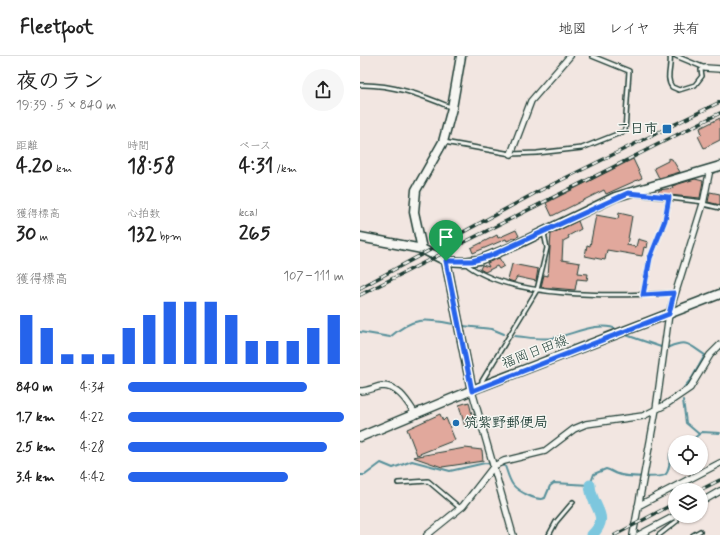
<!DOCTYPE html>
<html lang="ja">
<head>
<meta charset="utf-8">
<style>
	:root { --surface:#fff; --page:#f6f6f6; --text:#222; --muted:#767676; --line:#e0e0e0; --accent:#2563eb }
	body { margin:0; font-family:Mynerve,"Klee One",sans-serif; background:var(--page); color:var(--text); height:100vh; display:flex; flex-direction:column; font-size:15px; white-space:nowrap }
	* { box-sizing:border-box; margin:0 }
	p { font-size:13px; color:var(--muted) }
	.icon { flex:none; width:22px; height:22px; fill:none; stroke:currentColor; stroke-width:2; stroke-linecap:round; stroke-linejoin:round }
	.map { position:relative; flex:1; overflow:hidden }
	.sheet { display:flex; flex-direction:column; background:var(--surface); width:360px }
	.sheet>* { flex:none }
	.fabs { position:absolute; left:308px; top:379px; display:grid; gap:8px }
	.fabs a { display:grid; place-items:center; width:40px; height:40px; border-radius:50%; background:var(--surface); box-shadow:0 1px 3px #0004; font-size:20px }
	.pin { position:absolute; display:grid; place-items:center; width:34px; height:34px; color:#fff; margin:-41px -17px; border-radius:50% 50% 50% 0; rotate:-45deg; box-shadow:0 0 4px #0007 }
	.pin .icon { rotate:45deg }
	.round { display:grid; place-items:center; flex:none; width:42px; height:42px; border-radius:21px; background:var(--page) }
	.overview { display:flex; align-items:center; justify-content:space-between; height:68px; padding:0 16px }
	h1 { font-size:22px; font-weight:800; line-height:30px }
	.figures { display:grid; grid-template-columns:repeat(3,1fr); gap:6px; height:68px; padding:4px 16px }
	.figures div { display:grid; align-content:center }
	.figures b { font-size:20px; font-weight:800 }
	.figures small { font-size:11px; font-weight:400 }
	.figures p { font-size:11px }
	.chart { height:112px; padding:8px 16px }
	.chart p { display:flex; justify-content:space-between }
	.chart svg { width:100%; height:72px; margin-top:4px; stroke:var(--accent); stroke-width:6 }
	ul { padding:0 16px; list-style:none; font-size:13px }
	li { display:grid; grid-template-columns:64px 48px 1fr; align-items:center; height:30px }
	li i { height:10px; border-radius:5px; background:var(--accent) }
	header { display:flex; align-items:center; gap:24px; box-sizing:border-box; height:56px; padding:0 20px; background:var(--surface); border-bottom:1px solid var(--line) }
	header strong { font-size:19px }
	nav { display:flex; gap:22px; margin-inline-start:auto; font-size:14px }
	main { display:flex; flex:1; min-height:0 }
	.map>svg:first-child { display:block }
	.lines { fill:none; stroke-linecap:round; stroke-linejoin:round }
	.stream { stroke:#57909a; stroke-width:2 }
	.river { stroke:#7dc7de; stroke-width:11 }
	.building { fill:#e1a89c; stroke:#1f3d34 }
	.lane-casing { stroke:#1f3d34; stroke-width:6 }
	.street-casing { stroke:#1f3d34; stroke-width:8 }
	.secondary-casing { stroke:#1f3d34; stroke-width:11 }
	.lane { stroke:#f6f6f2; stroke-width:3 }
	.street { stroke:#f6f6f2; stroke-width:5.5 }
	.secondary { stroke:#f6f6f2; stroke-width:8 }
	.rail-casing { stroke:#1f3d34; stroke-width:3.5 }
	.rail { stroke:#f6f6f2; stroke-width:2; stroke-dasharray:6; stroke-linecap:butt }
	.route-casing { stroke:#fff; stroke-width:8 }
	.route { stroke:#2563eb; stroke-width:5 }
	.poi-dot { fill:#1f6fb2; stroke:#f6f6f2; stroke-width:1.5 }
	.labels { text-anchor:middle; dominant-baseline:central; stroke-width:3; stroke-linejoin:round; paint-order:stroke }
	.poi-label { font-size:14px; font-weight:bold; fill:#1f3d34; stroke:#f6f6f2; text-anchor:end }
	.street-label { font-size:14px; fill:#1f3d34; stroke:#f6f6f2 }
</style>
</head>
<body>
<header>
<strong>Fleetfoot</strong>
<nav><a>地図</a><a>レイヤ</a><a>共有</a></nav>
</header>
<main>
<section class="sheet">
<div class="overview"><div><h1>夜のラン</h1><p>19:39 · 5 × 840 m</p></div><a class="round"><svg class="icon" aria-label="share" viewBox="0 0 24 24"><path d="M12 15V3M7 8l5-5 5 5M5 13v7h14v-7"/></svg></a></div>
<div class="figures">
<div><p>距離</p><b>4.20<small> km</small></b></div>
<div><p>時間</p><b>18:58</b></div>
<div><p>ペース</p><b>4:31<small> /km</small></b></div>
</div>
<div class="figures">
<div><p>獲得標高</p><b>30<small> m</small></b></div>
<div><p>心拍数</p><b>132<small> bpm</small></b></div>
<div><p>kcal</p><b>265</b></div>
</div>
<div class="chart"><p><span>獲得標高</span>107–111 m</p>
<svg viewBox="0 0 160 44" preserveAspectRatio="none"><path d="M5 44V14M15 44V22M25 44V38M35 44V38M45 44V38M55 44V22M65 44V14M75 44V6M85 44V6M95 44V6M105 44V14M115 44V30M125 44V30M135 44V30M145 44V22M155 44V14"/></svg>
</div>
<ul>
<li><b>840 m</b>4:34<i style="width:83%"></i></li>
<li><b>1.7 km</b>4:22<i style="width:100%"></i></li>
<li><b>2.5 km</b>4:28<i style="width:92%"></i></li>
<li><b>3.4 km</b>4:42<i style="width:74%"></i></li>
</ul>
</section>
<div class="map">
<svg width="360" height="479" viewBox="0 0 360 479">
	<rect width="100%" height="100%" fill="#f2e6e1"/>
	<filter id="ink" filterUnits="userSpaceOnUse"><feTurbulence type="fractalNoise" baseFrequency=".025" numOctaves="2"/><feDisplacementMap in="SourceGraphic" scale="8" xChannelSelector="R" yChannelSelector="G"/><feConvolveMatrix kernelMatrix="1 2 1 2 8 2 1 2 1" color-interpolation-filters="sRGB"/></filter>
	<g filter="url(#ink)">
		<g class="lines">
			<path class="stream" d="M103 270 132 273 144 278
				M0 276 30 281C54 260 65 263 94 268
				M266 279 301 291
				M155 280C167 281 180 284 193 282 212 279 239 264 258 274
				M309 291C328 283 329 289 345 299L332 322 322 334
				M323 344 326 367 339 378
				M329 386 342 376 360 377
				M139 409 145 410C147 415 149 424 153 429 158 435 177 446 185 442L190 430 194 427 230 429 234 418 246 413C251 414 254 417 258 418 264 421 300 422 305 419 310 415 310 403 310 398L315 393
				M0 419H5L21 407 33 412 52 405 90 415 125 407 132 408"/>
			<path class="river" d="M230 429C231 452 252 459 232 479"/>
		</g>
		<path class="building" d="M360 62V84L344 92 338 80 342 78 340 72Z
			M308 102 312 103 320 116 299 122 294 112 308 105Z
			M273 103 282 122 246 138 244 134 192 160 186 147Z
			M335 123 343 125 340 142 298 138 299 134 313 132 312 130Z
			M350 136 360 138V149L348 146Z
			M259 157 272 160 267 189 276 191 278 183 288 186 287 192 284 191 282 200 247 194 245 204 225 200 227 189 230 190 236 159 258 163Z
			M218 165 221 173 208 180 209 182 203 185 202 204 220 207 218 217 228 218 227 224 217 223 215 234 181 231 184 219 188 220 191 178Z
			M156 174 159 180 147 185 146 183 113 197 111 192 137 179 138 182Z
			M139 202 144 210 139 213 137 210 125 216 120 213 122 209 129 211 127 207Z
			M152 208 178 213 176 225 157 221 154 226 148 224Z
			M109 346 112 359 114 358 117 367 105 371 99 349Z
			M80 358 83 365 86 362 95 384 57 399 47 373Z
			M105 392 122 394 123 405 82 411 53 401Z"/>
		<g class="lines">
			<g class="lane-casing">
				<path id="lane" d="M310 0C312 10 305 22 312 31L319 34 335 29 342 20 341 14 345 12 316 0
					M0 29C31 28 62 39 90 51
					M84 86 151 98 177 97 222 92 265 75 269 15 232 0
					M276 138 344 146
					M343 148 360 152
					M105 207C149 244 259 240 314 237
					M283 239 290 202 305 164 309 141
					M122 328V325L177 234 187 192 184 177
					M38 427 68 425 100 452
					M189 479 196 466 213 446
					M299 479 317 465V460
					M333 479 340 475"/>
			</g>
			<g class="street-casing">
				<path id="street" d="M345 12 360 13
					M151 98 171 45 210 0
					M0 335C8 335 15 331 22 330 39 330 48 347 56 359
					M112 335 153 479
					M341 446 360 435
					M278 450 360 407
					M67 479 103 450 134 410 144 405 185 395 214 373 226 368 283 360 305 349 330 332 350 299 360 289
					M273 479 296 353 309 258 343 148 350 113
					M279 479 315 460"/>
			</g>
			<g class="secondary-casing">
				<path id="secondary" d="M0 181 62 193 86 205 103 206 119 204 154 190 255 141 360 110
					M62 193 54 156 56 134 83 86 92 52 101 0
					M86 205 112 335
					M0 381 122 330 360 238"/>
			</g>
			<use href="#lane" class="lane"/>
			<use href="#street" class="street"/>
			<use href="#secondary" class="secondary"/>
			<g class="rail-casing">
				<path id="rail" d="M0 232 179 135 360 46
					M0 239 360 57
					M340 434 360 424
					M255 479 315 447"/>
			</g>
			<use href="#rail" class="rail"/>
		</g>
	</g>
	<g class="lines" filter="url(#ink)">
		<g class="route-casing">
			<path id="route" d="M268 137 309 141 305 164 290 202 283 239 314 237 309 258 112 335 86 205H112L130 200Z"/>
		</g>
		<use href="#route" class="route"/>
	</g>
	<g class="poi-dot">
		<rect x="302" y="68" width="10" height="10" rx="2"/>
		<circle cx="96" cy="367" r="4"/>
	</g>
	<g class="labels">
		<g class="poi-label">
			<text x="298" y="73">二日市</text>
			<text x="104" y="367" text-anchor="start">筑紫野郵便局</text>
		</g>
		<g class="street-label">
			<text transform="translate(175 296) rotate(-21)">福岡日田線</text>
		</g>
	</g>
</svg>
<div class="fabs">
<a><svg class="icon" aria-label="locate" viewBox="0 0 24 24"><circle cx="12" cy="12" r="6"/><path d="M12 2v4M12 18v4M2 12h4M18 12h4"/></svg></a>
<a><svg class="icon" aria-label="layers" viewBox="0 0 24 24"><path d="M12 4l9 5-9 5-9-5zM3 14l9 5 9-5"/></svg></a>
</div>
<div class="pin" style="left:86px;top:205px;background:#1e9e55"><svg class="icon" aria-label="arrive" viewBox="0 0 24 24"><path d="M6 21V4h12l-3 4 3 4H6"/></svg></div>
</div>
</main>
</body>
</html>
